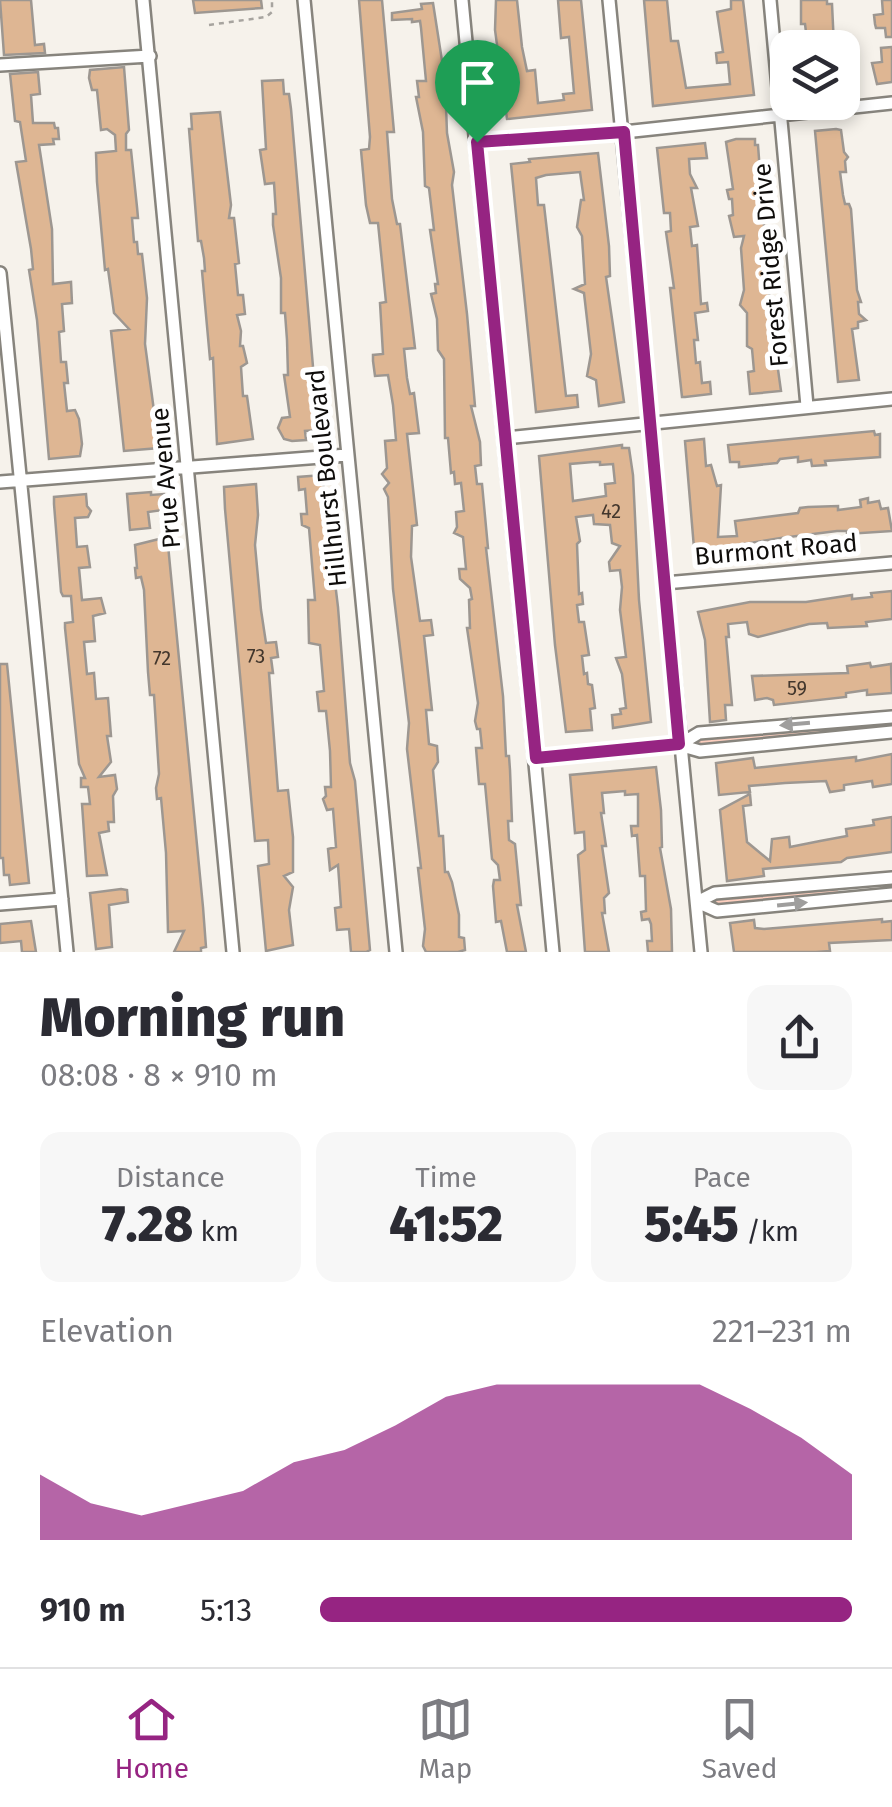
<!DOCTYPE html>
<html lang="en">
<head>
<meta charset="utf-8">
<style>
	:root { --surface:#fff; --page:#f7f7f7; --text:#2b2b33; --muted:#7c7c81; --line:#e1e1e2; --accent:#962482 }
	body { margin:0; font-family:"Fira Sans",sans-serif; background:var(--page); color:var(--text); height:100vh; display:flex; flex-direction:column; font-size:38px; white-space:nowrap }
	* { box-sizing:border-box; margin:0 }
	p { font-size:32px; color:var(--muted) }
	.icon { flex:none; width:55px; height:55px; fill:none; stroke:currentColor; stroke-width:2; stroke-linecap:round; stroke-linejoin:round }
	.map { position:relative; height:952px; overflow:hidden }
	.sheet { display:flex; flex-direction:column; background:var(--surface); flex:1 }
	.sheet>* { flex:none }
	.controls { position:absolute; left:770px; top:30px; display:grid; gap:20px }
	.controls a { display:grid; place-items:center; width:90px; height:90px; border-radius:20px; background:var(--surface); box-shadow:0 5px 15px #0003; font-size:50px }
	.pin { position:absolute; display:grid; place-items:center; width:85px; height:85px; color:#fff; margin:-102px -42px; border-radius:50% 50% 50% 0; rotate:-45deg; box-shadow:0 0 10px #0007 }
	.pin .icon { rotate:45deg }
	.round { display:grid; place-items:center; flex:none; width:105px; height:105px; border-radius:20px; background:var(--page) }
	.overview { display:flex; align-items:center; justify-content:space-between; height:170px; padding:0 40px }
	h1 { font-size:55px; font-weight:800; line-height:75px }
	.metrics { display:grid; grid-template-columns:repeat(3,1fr); gap:15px; height:170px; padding:10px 40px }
	.metrics div { display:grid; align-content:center; border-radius:20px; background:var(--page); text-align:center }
	.metrics b { font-size:50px; font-weight:800 }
	.metrics small { font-size:28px; font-weight:400 }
	.metrics p { font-size:28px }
	.chart { height:280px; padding:20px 40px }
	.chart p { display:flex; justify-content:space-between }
	.chart svg { width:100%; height:180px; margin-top:10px; fill:var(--accent); opacity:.7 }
	ul { padding:0 40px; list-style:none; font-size:32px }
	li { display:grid; grid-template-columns:160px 120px 1fr; align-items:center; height:75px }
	li i { height:25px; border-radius:12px; background:var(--accent) }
	.tabs { display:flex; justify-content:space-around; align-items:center; height:140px; border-top:2px solid var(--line); background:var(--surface); font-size:28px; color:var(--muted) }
	.tabs a { display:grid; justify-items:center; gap:5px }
	.tabs .selected { color:var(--accent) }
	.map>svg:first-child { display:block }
	.green { fill:#fccebe }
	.building { fill:#deb693; stroke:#9d9791; stroke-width:2.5; fill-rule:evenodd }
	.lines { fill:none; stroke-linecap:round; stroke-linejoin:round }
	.minor-casing { stroke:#87847d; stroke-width:16 }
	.path { stroke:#a7a49f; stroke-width:2.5; stroke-dasharray:5 5; stroke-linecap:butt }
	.minor { stroke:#fff; stroke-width:11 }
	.oneway { fill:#9f9e9d }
	.route-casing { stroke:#fff; stroke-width:20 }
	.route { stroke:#962482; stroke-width:12 }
	.labels { text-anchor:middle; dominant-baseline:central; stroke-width:10; stroke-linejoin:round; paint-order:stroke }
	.number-label { font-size:20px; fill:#43372d }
	.street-label { font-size:25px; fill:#0f0d0b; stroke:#fff }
</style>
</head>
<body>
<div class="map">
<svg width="892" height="952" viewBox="0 0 892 952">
	<rect width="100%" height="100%" fill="#f6f2eb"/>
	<path class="green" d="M851 725V730L700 745 698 742 703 738Z
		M834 888H838V895L715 906 714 903 718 899Z"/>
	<path class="building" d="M0 0H31L35 45 44 44 45 53 4 55Z
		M193 0H261L262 8 195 13Z
		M359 0H382L394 132H387L392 199 397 224H400L415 348 404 349 407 378 410 394 414 393 419 433 407 434 417 525 412 526 411 557 420 621 431 620 433 635 424 636 432 710H426L429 744 437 746 438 762 433 770 439 836H443L445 872H448L452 882 459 915V937L464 938 465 950 458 952H426L423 946 425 929 418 868H421L407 749 409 723 393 589 388 497 384 489 389 483 382 474 387 468 385 441 396 440 393 405 388 375 375 376 373 361V355L383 354 380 303 386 302 378 223H370L366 205 361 150 369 149 370 137Z
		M496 0H517L522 47 527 71 535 70 538 103 564 100 563 94 574 93 569 37 561 38 558 0H581L592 110 507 119 495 30Z
		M644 0H667L671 41H678L686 88 730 84 728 62 717 63 716 53 723 52 717 12 731 9V0H743L754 95 653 106Z
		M801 0H827V4H832L834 46 808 48 805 24H801Z
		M882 0H892V37H886L885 28H876L875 24 874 15 883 14Z
		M433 3 445 80 447 133 454 172 452 185 467 314 475 406H471L480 442 481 465 475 466 477 484H482L488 548H486L503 696 506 756H509L510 770 512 821H508L509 840 515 844 521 905H517L526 952H507L501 921 496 922 493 886 494 880H500L498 865 492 859 485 784H479L476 748H482L480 729H477L475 721 478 703 467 628H470L469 600 472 599 470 588 460 579 459 569H466L463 537 454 533 457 527 456 512 464 511 461 483 455 484 454 472 451 473 448 438H445L444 359 438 350 437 319 431 294 436 293 435 284H438L430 230H434L429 188 425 186 423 132 416 97H419L417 81H426L421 28 420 21 412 22V19L392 20V13L422 9 421 4Z
		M892 47V82L877 84 872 63 882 62 881 48Z
		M124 67 129 130 126 134V150H131L137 207 138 218H132L134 242H137L138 254H142L147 298 145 344 159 448 124 451 111 331 129 329 114 313 108 269 105 270 97 182 96 153 116 151 115 135 107 129 101 130 97 90H92L89 78 90 70Z
		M38 72 40 94 31 95 33 123H54L55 128H58L59 139H53L54 144 39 145 52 229 53 284 71 282 72 303 62 304 64 331 59 332 61 362H66L68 383H64L67 411 75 410 79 419 82 444 80 456 49 459 37 320 29 270 33 269 31 249 16 162 26 161 20 122 15 121 10 74Z
		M283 80 284 94H289L291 109 315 390 317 402H325L326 414H317L319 430 305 431 306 440 292 441 284 439 278 428 282 418 290 417 284 375H288L287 340 285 313H281V278L273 225V214H276L274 183 265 184 260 150 266 149 262 81Z
		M220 112 231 205 229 218H234L239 263 235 264 238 295H243L245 314 237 315 241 331 240 346H243L247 363 241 367 243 396H247L253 439 217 444 213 358 210 359 202 271H205L204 258 201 241H198L189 129H192L191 114Z
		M836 129 841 130 844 152 848 157 845 161 846 172H840L843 195 845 204H849L851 209 857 290 861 302H858L859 314 866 320 858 322V328L852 329 859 380 838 382 815 131Z
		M736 139H755V145H758L771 319 781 391 750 394 748 372 754 371 752 349 747 346V313L740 305 744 290 741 248 744 236 734 237 729 216 733 215 732 199H729L727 190 733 189 726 142Z
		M705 143 707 158 689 159 690 174 697 188H691L698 226 690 227 692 246 697 245 701 304 707 303 708 311 695 313 698 340H694L696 363 700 362 702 383 710 382 711 394 685 397H682L670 288H674L666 232 671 231 670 213H664L657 148Z
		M598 153 609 246 610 276 606 277 624 402 599 406 596 380 587 376 591 354 584 293 574 289 585 284 582 236 577 227 581 200H584L580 172 546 175 536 178 538 205H544L566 396 577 395 578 407 536 412 511 164 530 162 529 159Z
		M874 431 875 435 880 434V457L825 461 826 465 812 466 811 460 798 462V457L780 459 777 463 739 467V462H730L728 445Z
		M704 439 706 466 711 465 717 486 721 485 718 537 737 536 735 521 798 513 800 508 808 507 838 506V510L861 507 860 500 868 498V503L879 501 881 509 888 508 892 531 847 534V531H837L781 538 725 547 726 556 695 560 685 441Z
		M622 445V448H629L633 475 639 600 651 722 613 728 612 715 621 714 620 709 626 708 622 674 616 658 626 657 620 610 622 587 620 570 610 571 609 562 620 546 612 543 610 525 594 524 593 515 576 517 580 541 577 544 579 594 582 593 583 604 577 605 579 622H584L589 655 582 656 584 674 587 673 588 684 592 685 595 708 590 709 592 730 566 732 555 645 539 456ZM593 462H600V465L613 464 615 483 605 484 606 496 573 501 570 464Z
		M322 475 338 607 350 763 355 781 370 950 366 952H351L349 929 337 930 335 908 341 907 338 865 330 870 328 849 336 847 333 809 327 810 323 799 326 796 325 787H331L330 751 326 711H319L317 692 324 691 320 645 309 643 308 600H315L309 528 302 525 301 514H307L305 489 299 490 298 477Z
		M256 484 258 515 255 545 261 610 266 643 276 642 278 657 271 658 273 673H269L278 791 288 790 293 837V872L284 876 293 887 289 910 293 945 266 951 258 866 269 864 268 840 255 841 225 509 224 487Z
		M151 492V495L164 494 163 510 148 512 150 528 130 530 127 494Z
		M86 494 87 506 91 511 88 517 75 518 77 547 87 546 90 567 79 568 82 600 101 598 105 613 93 616 95 641 84 642 87 674 94 673 96 699 108 698 111 736H107L111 762 99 777 115 775 117 789 113 796 114 822H108L109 831 99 833 107 875 87 876 82 804H90L88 787H81V778H85L79 764 65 628V623L73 622 71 596H63L61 592 54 504V497Z
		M159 539H164L165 546 168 545 203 907 206 947 201 948V952H174L184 931 168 932 166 853 161 798 157 799 156 788 159 774 154 695H150L148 672 144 590 141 577 136 578 135 568H137L135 545Z
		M892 591V619L866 622 867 626 828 628 827 623 809 624 758 637 749 634 747 622 728 624 729 637H726L732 705H725L726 720 710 722 705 640 698 612 750 602H806L852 595V599L872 597 871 593Z
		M870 663 871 667 891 664 892 693 867 695V690L846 693V697L774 705 773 700 767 698 755 700 752 676 848 673 847 666Z
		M0 664H7L29 883 10 885 9 875H4L3 858H0Z
		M892 754V784L873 787 872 781 844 785V790L830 792 826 781 785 783 749 786 750 792 719 795 716 763 753 758 755 768 856 757V761Z
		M656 767 661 810 662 847 660 848 671 909 672 952H648L647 941H652L651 924 649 919 642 920 641 912 646 911 645 876H640L637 835 632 836 631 826H638V794L625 795V791L602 793 604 813H601L606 846H602L609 893 604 898 605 913H602L609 952H585L578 855 585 850 584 832 575 833 570 775Z
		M750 794 751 805 743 806 747 842 770 861 772 839 789 837 790 847 820 841 847 836 846 829 874 825 873 820 892 817V852L847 858 841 862 763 869 764 876 727 881 720 810Z
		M121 889 127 890 128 902 109 905 112 947 96 949 90 893Z
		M882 919V922L892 921V940L829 943 830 951 816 952H734L730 923 754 920 755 928 764 929Z
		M31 921 36 952H22L21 941 0 943V924Z"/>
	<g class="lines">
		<g class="minor-casing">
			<path id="minor" d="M143 0 233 952
				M304 0 396 952
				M462 0 553 952
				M609 0 701 952
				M770 0 807 406
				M0 65 150 56
				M477 142 624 132 892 103
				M0 273 67 952
				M505 438 892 399
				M0 482 347 455
				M665 583 892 563
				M679 745 699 733 892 717
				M536 758 679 745 700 751 892 732
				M697 902 717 911 892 894
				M697 902 715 893 892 878
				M0 904 62 899"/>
		</g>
		<path class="path" d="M209 25 266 17 272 12V0"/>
		<use href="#minor" class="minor"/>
	</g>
	<defs><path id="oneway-solid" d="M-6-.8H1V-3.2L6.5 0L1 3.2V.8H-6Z" transform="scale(2.5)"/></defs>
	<g class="oneway">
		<use href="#oneway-solid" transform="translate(795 724) rotate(175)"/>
		<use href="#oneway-solid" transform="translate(792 904) rotate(-6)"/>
	</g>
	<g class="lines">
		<g class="route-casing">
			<path id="route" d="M624 132 679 744 536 758 477 142Z"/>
		</g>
		<use href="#route" class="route"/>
	</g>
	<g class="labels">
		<g class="number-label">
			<text x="611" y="511">42</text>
			<text x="256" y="656">73</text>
			<text x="162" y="658">72</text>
			<text x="797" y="688">59</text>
		</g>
		<g class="street-label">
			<text transform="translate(771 265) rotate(-95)">Forest Ridge Drive</text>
			<text transform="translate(166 478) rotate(-95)">Prue Avenue</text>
			<text transform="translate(327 478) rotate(-96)">Hillhurst Boulevard</text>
			<text transform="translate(776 550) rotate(-5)">Burmont Road</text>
		</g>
	</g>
</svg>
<div class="controls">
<a><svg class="icon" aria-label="layers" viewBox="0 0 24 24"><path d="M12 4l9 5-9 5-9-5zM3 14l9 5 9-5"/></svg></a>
</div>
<div class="pin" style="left:477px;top:142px;background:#1e9e55"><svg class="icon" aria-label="arrive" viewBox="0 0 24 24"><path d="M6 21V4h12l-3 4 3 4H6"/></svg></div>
</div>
<section class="sheet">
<div class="overview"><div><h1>Morning run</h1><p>08:08 · 8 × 910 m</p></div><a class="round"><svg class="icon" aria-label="share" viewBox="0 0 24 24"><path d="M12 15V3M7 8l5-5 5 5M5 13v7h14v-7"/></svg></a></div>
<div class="metrics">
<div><p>Distance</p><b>7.28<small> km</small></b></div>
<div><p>Time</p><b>41:52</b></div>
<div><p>Pace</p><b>5:45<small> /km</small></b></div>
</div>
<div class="chart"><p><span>Elevation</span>221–231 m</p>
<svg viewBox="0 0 160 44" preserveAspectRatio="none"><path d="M0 44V28L10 35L20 38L30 35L40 32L50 25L60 22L70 16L80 9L90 6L100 6L110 6L120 6L130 6L140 12L150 19L160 28V44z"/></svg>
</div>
<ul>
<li><b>910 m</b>5:13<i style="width:100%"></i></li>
</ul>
</section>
<nav class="tabs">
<a class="selected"><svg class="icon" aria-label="home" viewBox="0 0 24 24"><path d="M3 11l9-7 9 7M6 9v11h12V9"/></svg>Home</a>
<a><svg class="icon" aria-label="map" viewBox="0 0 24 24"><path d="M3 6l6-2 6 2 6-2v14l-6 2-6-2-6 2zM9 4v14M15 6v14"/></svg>Map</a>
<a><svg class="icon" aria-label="saved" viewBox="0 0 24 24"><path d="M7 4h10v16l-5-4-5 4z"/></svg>Saved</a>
</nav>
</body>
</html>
